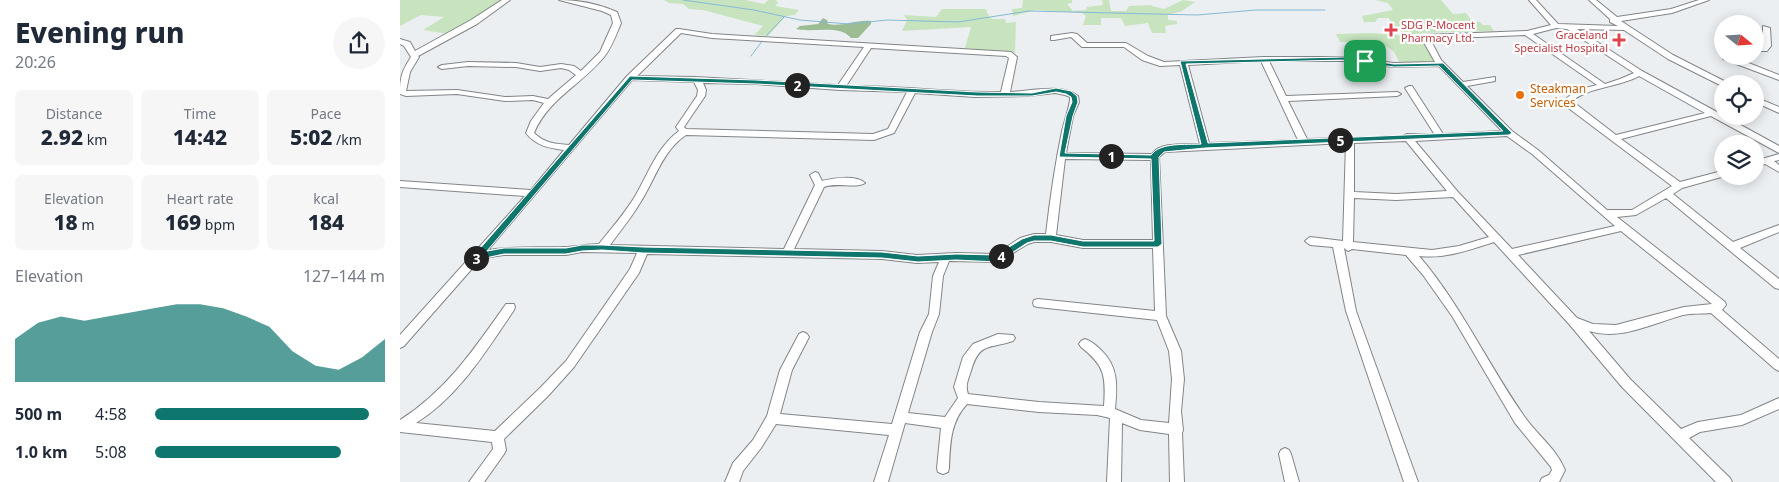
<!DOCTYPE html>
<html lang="en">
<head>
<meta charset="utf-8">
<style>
	:root { --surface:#fff; --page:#f6f6f7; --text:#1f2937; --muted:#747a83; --accent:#0f766e }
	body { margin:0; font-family:"Noto Sans",sans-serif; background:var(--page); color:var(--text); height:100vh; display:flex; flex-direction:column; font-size:19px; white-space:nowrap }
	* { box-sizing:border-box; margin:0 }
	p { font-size:16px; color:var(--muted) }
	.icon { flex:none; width:28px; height:28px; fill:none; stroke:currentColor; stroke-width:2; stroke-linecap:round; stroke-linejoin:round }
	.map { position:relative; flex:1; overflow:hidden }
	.sheet { display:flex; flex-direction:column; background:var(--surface); width:400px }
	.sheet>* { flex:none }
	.needle { width:32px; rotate:108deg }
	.controls { position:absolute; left:1314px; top:15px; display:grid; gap:10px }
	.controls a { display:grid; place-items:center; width:50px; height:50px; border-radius:50%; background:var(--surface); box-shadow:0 2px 12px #0003; font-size:25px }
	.pin { position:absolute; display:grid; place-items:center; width:42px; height:42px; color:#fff; margin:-21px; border-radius:10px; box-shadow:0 2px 8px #0006 }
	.km { position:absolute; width:25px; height:25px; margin:-12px; border-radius:50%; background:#222; color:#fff; font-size:14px; line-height:25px; text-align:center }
	.round { display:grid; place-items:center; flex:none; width:52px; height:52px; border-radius:26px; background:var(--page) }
	.summary { display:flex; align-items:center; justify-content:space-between; height:85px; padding:0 15px }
	h1 { font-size:28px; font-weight:800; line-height:38px }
	.metrics { display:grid; grid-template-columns:repeat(3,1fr); gap:8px; height:85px; padding:5px 15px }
	.metrics div { display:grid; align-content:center; border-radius:8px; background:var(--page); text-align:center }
	.metrics b { font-size:21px; font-weight:800 }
	.metrics small { font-size:14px; font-weight:400 }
	.metrics p { font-size:14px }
	.chart { height:140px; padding:10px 15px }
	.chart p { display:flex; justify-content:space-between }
	.chart svg { width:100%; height:90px; margin-top:5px; fill:var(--accent); opacity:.7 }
	ul { padding:0 15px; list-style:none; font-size:16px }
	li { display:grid; grid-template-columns:80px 60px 1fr; align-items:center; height:38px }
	li i { height:12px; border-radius:6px; background:var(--accent) }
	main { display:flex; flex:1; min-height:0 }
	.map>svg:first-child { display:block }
	.green { fill:#c7e4bf }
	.forest { fill:#9cbd93 }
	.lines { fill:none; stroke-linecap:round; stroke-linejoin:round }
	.stream { stroke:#86b9d6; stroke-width:1 }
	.minor-casing { stroke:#828588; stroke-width:2 }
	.minor { fill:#fff; fill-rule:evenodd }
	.route { fill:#0f766e; stroke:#fff; fill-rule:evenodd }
	.health-dot { fill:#e0444e; stroke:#fff; stroke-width:2 }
	.food-dot { fill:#e8710a; stroke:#fff; stroke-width:2 }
	.labels { text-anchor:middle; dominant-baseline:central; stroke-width:4.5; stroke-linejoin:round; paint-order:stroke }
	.far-health-label { font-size:11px; fill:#be3a42; stroke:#fff; text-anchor:start }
	.food-label { font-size:12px; fill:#c56008; stroke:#fff; text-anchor:start }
</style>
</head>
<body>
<main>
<section class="sheet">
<div class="summary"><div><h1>Evening run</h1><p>20:26</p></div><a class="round"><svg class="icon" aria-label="share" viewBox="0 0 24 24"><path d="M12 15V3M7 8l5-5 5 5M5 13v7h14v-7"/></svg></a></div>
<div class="metrics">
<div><p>Distance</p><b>2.92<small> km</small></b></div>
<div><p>Time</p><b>14:42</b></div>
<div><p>Pace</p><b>5:02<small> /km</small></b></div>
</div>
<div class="metrics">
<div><p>Elevation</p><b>18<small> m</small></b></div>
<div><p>Heart rate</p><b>169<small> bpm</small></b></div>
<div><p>kcal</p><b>184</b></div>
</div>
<div class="chart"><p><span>Elevation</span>127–144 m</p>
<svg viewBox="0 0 160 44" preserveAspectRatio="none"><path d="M0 44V23L10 15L20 12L30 14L40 12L50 10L60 8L70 6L80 6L90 8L100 12L110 17L120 29L130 36L140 38L150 32L160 23V44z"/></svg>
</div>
<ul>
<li><b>500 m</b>4:58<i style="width:93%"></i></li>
<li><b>1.0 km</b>5:08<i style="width:81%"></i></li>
</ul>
</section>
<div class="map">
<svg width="1379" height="482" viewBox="0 0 1379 482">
	<rect width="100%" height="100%" fill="#eceff2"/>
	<path class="green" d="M0 0H106L48 34 23 30 44 17 21 15 0 26Z
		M264 0H346L364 4 368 0H376L378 3 375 6 399 10 395 15 386 16 368 36 354 35 363 26 303 10 289 9 283 4 269 3Z
		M623 0H672V3L667 4 673 11 686 10 687 7 703 5 702 0H709L711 11H726L729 6 751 5 752 6 764 9 783 0 795 2 782 11 768 15V20L777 21V24L765 26 766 33H752L748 23 725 26 721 18H701V25H683L686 16 682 13 636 10 613 16 612 9 622 8Z
		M975 0H1041L1053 14 1066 13 1071 20 1080 22 1083 25H1090L1094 31 1021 33 1039 63H1000L994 52 985 45 980 44 988 64 969 58 958 42H940L936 34 972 33 1007 36 1003 32 995 29 989 18H978L975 22H964L962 16 993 10 988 3Z
		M542 9H586L587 13 592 19H605L606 23 616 22 615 53 565 48 571 27 502 31 507 20 504 15 536 17Z"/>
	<path class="forest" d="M423 18 427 20 428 24C442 27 457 19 471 21V24L458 38H451C440 24 412 33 396 29L400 26 418 24Z"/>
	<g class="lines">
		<path class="stream" d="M283 0 354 10 400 20 449 24 487 20 558 22 629 11 797 15 856 10H925
			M367 35 384 17
			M351 56 363 40"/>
		<g class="minor-casing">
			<path id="minor" d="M102 0H110L77 24 18 56 19 57 10 72 6 91 57 90 105 97 133 96 148 99 176 75 169 70 161 68 140 71 116 67 68 66 42 69 38 67 42 65 68 62 116 63 140 67 161 64 174 66 181 71 200 52 213 23 211 15 202 11 159 0C178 0 199 4 217 12L221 23C216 35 212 47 204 57 181 85 148 99 134 133 144 143 156 144 169 145L227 76 276 29H279L312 34 611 52 617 57 610 92C629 91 664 83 678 96L679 102 673 116 666 153 752 154C760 141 786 145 800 144L780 65 760 66 742 60 724 47H682L671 37 654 40H651V36L672 33 677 34 687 43H726L748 56 764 62 864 57H943L994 63 1035 62 1022 39 1025 35 1127 31 1151 25 1129 0H1136L1158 24 1218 26 1210 22V19L1189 0H1196L1217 17 1271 9 1299 0H1309L1272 13 1221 21 1273 55 1326 82 1327 84H1322V86L1268 59 1224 30 1177 29 1242 71 1379 146V153L1311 116 1221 139 1280 182 1322 171V176H1325L1282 188 1273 194 1333 242 1379 225V232L1340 248 1379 279V289L1375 288 1266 198 1236 215 1217 217 1325 302 1326 305 1322 310 1379 359V371L1375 369 1311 313C1302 314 1292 313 1283 315 1253 323 1221 341 1189 331L1230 379 1281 429 1298 422 1341 415 1379 398V409L1342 425 1300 432 1289 438 1330 478 1332 482H1316L1222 387 1169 324 1094 242C1069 250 1045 259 1019 256 1061 305 1087 363 1124 416 1137 435 1156 448 1165 470L1159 482H1140L1142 478 1149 475 1152 470 1151 467 1115 423 1052 316 1023 275 1006 255 952 249 948 251 944 248 956 311 1018 482H1004L946 311 933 247 910 245 905 241 910 237 943 241 946 143 765 152 759 157 766 316 781 351 784 379 781 411 783 430 782 433 784 482H770L769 434 740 430 722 423 721 482H707L710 418 697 415 639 412 567 404C550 422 550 445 549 468L548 472 543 474 538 472 537 468 541 428 505 423 488 482H474L489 435 376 424 361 448 343 471 339 482H325L333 463 353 440 367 416 380 370 399 334 403 332 407 334 409 337 392 370 380 414 492 424 520 332 529 314 533 276 539 262 517 263 482 259 247 254 239 273 174 367 148 396 104 439 106 450 104 454 84 482H69L93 449 92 442 0 432V420C46 391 75 348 106 304H114L115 307 114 310C86 351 59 396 16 423L95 431 140 388 166 361 230 269 237 253 182 252 166 255H104L90 257 77 263 4 346 0 348V335L125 196 0 187V181L131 190 164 150C149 148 136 146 126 133L131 121 144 103 133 100 105 101 57 94 6 96 0 94C0 77 2 71 11 57L4 46 0 44V39L10 42 15 51 71 20ZM1156 28 1167 29 1234 73 1220 79 1205 84 1133 34ZM281 33 312 38 464 47 438 85 295 77 237 76ZM1125 35 1197 85C1184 88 1173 91 1164 101L1167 107 1272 186 1232 210H1207L1138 150 1112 131 1067 86 1095 81V77L1063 82 1041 60 1030 39ZM471 48 606 56 609 58 601 92C549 93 498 85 446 86ZM861 61 898 140 809 143 788 65ZM869 61H943L994 67 1039 66 1102 131 1043 134 1012 86H1009L1005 88 1035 135 1007 134 1003 136 953 138 950 136 946 138 907 139 888 101 997 96 1001 94 997 92 886 96ZM1239 76 1305 113 1216 135 1172 101C1186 88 1219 87 1239 76ZM232 80 294 82 298 90 297 96 276 127 279 131C256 148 248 175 234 198 224 214 211 229 199 244 187 244 176 247 164 247 138 248 113 246 88 250ZM303 83 356 84 440 90 507 92 488 129 473 134 286 129 284 127 305 96 306 90ZM515 93 575 97 628 96 655 93 665 95 670 97C671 103 664 122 662 131 655 165 650 199 646 234H634L620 238 596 254 556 253 517 255 482 251 394 249 424 187C436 182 457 189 465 183 456 175 434 178 422 181L418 173 415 172 410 175 415 185 384 249 210 245C220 231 231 218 240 203 255 180 262 151 286 135L474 140 494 133ZM1107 136 1132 154 1215 226 1112 249 1058 192 1015 141ZM1006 141 1047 191 996 194 954 192V143ZM665 159 751 160 753 240H683L656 235ZM1053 197 1089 237 1059 246 1032 250 953 242 954 198 996 200ZM1221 231 1312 304 1284 307 1216 325 1193 324 1177 318 1118 255ZM634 242H651L683 248H753L755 311 638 299 634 300 633 303 634 306 638 307 757 320 769 351 772 379 769 423 741 420 715 409C717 387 719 367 701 350 697 346 691 341 685 339L681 341 679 344 681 347C705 366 706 376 704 406L639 402 568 394C565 385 568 380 571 371 579 342 589 349 613 341L615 338 613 335 598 334 573 344 563 357 554 387 558 398 545 417 508 413 532 332 539 314 543 276 549 261 598 262 628 244Z
				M1363 26 1370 28 1371 46 1367 51H1355V47L1363 46Z
				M1323 56H1331L1379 75V80L1323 59Z
				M1355 97 1379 107V113L1355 102Z
				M1379 154V160L1374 161 1379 165V172L1365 164 1355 167V161Z
				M885 448 889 450 891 454 899 482H885L879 454 881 450Z"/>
		</g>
		<use href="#minor" class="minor"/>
	</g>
	<path class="route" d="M943 57 994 64 1043 63 1112 133 1109 135 805 148 764 152 759 157 762 244 758 247H683L651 241H634L627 243 598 262 556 260 518 262 482 258 243 253 202 250 182 251 166 254H104L90 257 74 263 70 260 230 76 356 80 577 92 632 93 656 88 671 91 677 96 678 102 673 116 665 153 751 155C760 142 786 145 801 144L780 61ZM943 60 994 67 1039 66 1103 131 808 143 786 64ZM232 80 356 84 577 96H632L656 92 666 94 671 97 672 102 666 116 659 157 751 159 754 241H683L651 235H634L622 239 596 255 556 254 518 256 482 252 243 247 202 245H182L166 248H104L87 251Z"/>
	<g class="health-dot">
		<path d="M988.5 22.5h5v5h5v5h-5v5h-5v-5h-5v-5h5z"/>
		<path d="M1216.5 32.5h5v5h5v5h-5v5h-5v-5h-5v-5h5z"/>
	</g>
	<circle class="food-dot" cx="1120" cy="95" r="5"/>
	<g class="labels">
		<g class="far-health-label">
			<text x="1001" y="24">SDG P-Mocent<tspan x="1001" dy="13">Pharmacy Ltd.</tspan></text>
			<text x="1208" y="34" text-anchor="end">Graceland<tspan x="1208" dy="13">Specialist Hospital</tspan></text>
		</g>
		<g class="food-label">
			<text x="1130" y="88">Steakman<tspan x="1130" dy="14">Services</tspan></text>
		</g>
	</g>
</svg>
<div class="controls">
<a><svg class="needle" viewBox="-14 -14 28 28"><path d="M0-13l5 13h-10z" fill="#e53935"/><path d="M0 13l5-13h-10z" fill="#747a83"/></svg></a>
<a><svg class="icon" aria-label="locate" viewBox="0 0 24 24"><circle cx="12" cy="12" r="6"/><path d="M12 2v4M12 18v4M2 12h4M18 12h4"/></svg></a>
<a><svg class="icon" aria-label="layers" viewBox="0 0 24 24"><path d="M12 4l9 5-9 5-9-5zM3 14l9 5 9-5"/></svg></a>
</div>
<div class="pin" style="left:965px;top:61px;background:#1e9e55"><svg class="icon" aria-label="arrive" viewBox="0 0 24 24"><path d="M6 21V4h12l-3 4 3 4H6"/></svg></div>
<b class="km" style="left:711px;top:156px">1</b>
<b class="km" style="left:397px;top:85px">2</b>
<b class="km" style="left:76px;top:258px">3</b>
<b class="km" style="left:601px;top:256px">4</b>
<b class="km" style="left:940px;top:140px">5</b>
</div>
</main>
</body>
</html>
